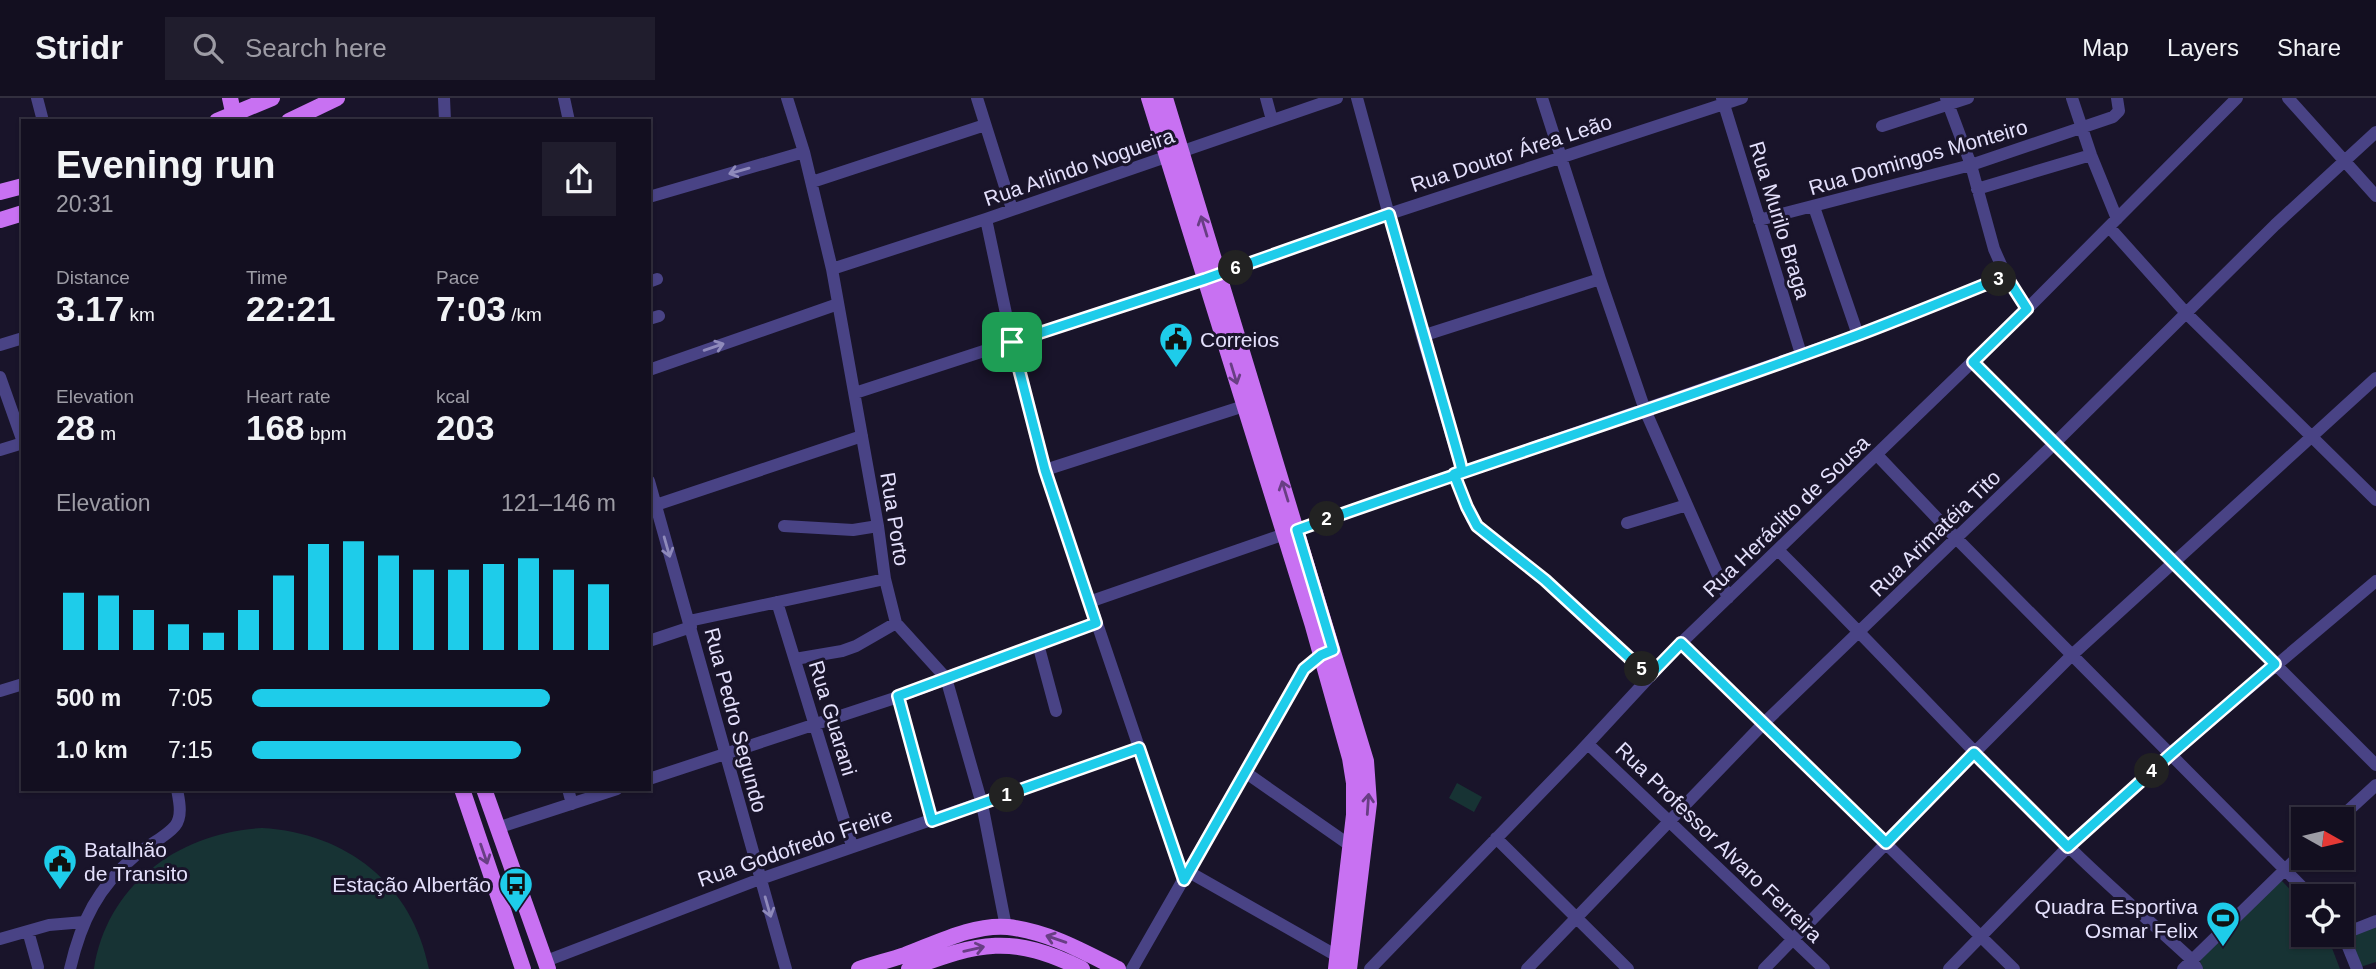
<!DOCTYPE html>
<html lang="en">
<head>
<meta charset="utf-8">
<style>
	:root { --surface:#130f20; --page:#201d2d; --text:#f1f3f6; --muted:#9d9ca5; --line:#322f3e; --accent:#1eccea }
	body { margin:0; font-family:Arial,sans-serif; background:var(--page); color:var(--text); height:100vh; display:flex; flex-direction:column; font-size:26px; white-space:nowrap }
	* { box-sizing:border-box; margin:0 }
	p { font-size:23px; color:var(--muted) }
	.icon { flex:none; width:38px; height:38px; fill:none; stroke:currentColor; stroke-width:2; stroke-linecap:round; stroke-linejoin:round }
	.map { position:relative; flex:1; overflow:hidden }
	.side { position:absolute; left:21px; top:21px; width:630px; height:672px; display:flex; flex-direction:column; background:var(--surface); border-radius:0px; box-shadow:0 2px 5px #0004,0 0 0 2px var(--line) }
	.side>* { flex:none }
	.needle { width:46px; rotate:98deg }
	.fabs { position:absolute; left:2291px; top:709px; display:grid; gap:14px }
	.fabs a { display:grid; place-items:center; width:63px; height:63px; border-radius:0px; background:var(--surface); box-shadow:0 2px 5px #0004,0 0 0 2px var(--line); font-size:35px }
	.pin { position:absolute; display:grid; place-items:center; width:60px; height:60px; color:#fff; margin:-30px; border-radius:14px; box-shadow:0 4px 10px #0006 }
	.km { position:absolute; width:35px; height:35px; margin:-18px; border-radius:50%; background:#222; color:#fff; font-size:19px; line-height:35px; text-align:center }
	.round { display:grid; place-items:center; flex:none; width:74px; height:74px; border-radius:0px; background:var(--page) }
	.summary { display:flex; align-items:center; justify-content:space-between; height:119px; padding:0 35px }
	h1 { font-size:38px; font-weight:700; line-height:52px }
	.stats { display:grid; grid-template-columns:repeat(3,1fr); gap:10px; height:119px; padding:7px 35px }
	.stats div { display:grid; align-content:center }
	.stats b { font-size:35px; font-weight:700 }
	.stats small { font-size:19px; font-weight:400 }
	.stats p { font-size:19px }
	.chart { height:196px; padding:14px 35px }
	.chart p { display:flex; justify-content:space-between }
	.chart svg { width:100%; height:126px; margin-top:7px; stroke:var(--accent); stroke-width:6 }
	ul { padding:0 35px; list-style:none; font-size:23px }
	li { display:grid; grid-template-columns:112px 84px 1fr; align-items:center; height:52px }
	li i { height:18px; border-radius:9px; background:var(--accent) }
	header { display:flex; align-items:center; gap:42px; box-sizing:border-box; height:98px; padding:0 35px; background:var(--surface); border-bottom:2px solid var(--line) }
	header strong { font-size:33px }
	nav { display:flex; gap:38px; margin-inline-start:auto; font-size:24px }
	.search { width:490px; height:63px; background:var(--page); display:flex; align-items:center; gap:18px; box-sizing:border-box; padding:0 24px; border-radius:0px; color:var(--muted); font-size:26px }
	.map>svg:first-child { display:block }
	.green { fill:#173334 }
	.lines { fill:none; stroke-linecap:round; stroke-linejoin:round }
	.minor { stroke:#494385; stroke-width:12 }
	.major { stroke:#c871f2; stroke-width:16 }
	.oneway { stroke:#8f8abb }
	.oneway2 { stroke:#683e84 }
	.route-casing { stroke:#fff; stroke-width:14 }
	.route { stroke:#1eccea; stroke-width:9 }
	.labels { text-anchor:middle; dominant-baseline:central; stroke-width:6; stroke-linejoin:round; paint-order:stroke }
	.street-label { font-size:21px; fill:#e4e0fc; stroke:#19142a }
	.poi-label { font-size:21px; fill:#e4e0fc; stroke:#19142a; text-anchor:start }
</style>
</head>
<body>
<header>
<strong>Stridr</strong>
<div class="search"><svg class="icon" aria-label="search" viewBox="0 0 24 24"><circle cx="10" cy="10" r="6"/><path d="M15 15l6 6"/></svg>Search here</div>
<nav><a>Map</a><a>Layers</a><a>Share</a></nav>
</header>
<div class="map">
<svg width="2376" height="871" viewBox="0 0 2376 871">
	<rect width="100%" height="100%" fill="#19142a"/>
	<path class="green" d="M1457 685 1482 699 1474 714 1449 700Z
		M262 730C347 735 412 786 429 871H94C107 786 180 734 262 730Z
		M2280 781 2303 805V836L2327 837 2340 871H2203L2199 860Z
		M2376 827V864L2357 870 2346 837Z"/>
	<g class="lines">
		<path class="minor" d="M37 0 43 23
			M444 0 445 23
			M564 0 569 23
			M787 0 804 54 832 171 878 428 885 481 896 525 946 580 982 706 1006 829
			M977 0 1012 111
			M1266 0 1272 22
			M1357 0 1422 238 1462 373
			M1542 0 1600 181 1645 312 1728 500
			M1722 0 1801 256
			M1946 0 1971 67 1994 151 2006 178 2027 211
			M2072 0 2091 57 2117 121
			M2288 0 2376 98
			M1882 28 1968 0
			M812 84 985 27
			M1977 91 2091 57
			M649 99 804 54
			M1814 109 1858 237
			M986 121 1012 244 1045 372 1184 782
			M1759 122 1971 67 2113 19 2119 13 2117 0
			M2109 129 2186 215 2376 402
			M832 171 986 121 1337 0
			M649 184 657 181
			M649 221 659 218
			M1422 238 1600 181
			M0 247 23 240
			M1973 264 2376 667
			M649 272 838 206
			M0 279 23 344
			M855 295 1205 181 1389 116 1742 0
			M0 352 23 345
			M1877 357 1956 440 2311 798
			M1045 372 1244 308
			M1454 376 1472 421 1485 436 1545 482 1649 578
			M649 383 786 871
			M650 409 862 338
			M1627 425 1687 407
			M784 428 853 432 878 428
			M1778 452C1876 549 1968 650 2066 746 2106 786 2150 823 2192 862L2197 871
			M777 504 852 748
			M1089 504 1858 237 2006 178
			M689 523 885 481
			M649 543 691 529
			M1681 545 2014 871
			M1038 546 1056 613
			M795 561 842 553 856 548 896 525
			M0 593 23 586
			M898 599 932 723
			M1588 646 1824 871
			M1245 674 1351 748
			M649 681 898 599 1096 525
			M568 691 572 706
			M2339 721 2376 687
			M497 730 617 691
			M1496 740 1628 871
			M1189 774 1337 858
			M28 833 38 869
			M2342 834 2357 871
			M2343 836 2376 823
			M0 841 49 827 84 824
			M546 863 760 781 1139 650
			M70 871C81 823 98 789 136 757 148 747 166 739 175 728 183 718 179 702 177 691
			M1132 871 1304 571 1326 554
			M1370 871 1580 654 1681 545 2027 211 2237 0
			M1527 871 1764 625 2054 346 2275 127 2376 34
			M1764 871 1974 655 2072 557 2376 280
			M1949 871 2068 749 2171 656 2376 483
			M2183 871 2303 754"/>
		<path class="major" d="M230 0 235 23
			M1149 0 1313 528 1350 660 1354 685V717L1336 871
			M1165 0 1366 663 1369 705 1349 871
			M217 23 272 0
			M289 23 337 0
			M0 94 23 88
			M0 122 23 115
			M462 691 523 871
			M484 691 548 871
			M859 871C874 866 890 862 905 857 937 845 973 826 1008 829 1049 834 1082 853 1118 871
			M909 871C978 844 1013 836 1082 871"/>
	</g>
	<defs><path id="oneway-shaft" d="M-6 0H5M1.5-3L5.5 0L1.5 3" fill="none" stroke-width="1.6" stroke-linecap="round" stroke-linejoin="round" transform="scale(1.75)"/></defs>
	<g class="oneway">
		<use href="#oneway-shaft" transform="translate(739 73) rotate(164)"/>
		<use href="#oneway-shaft" transform="translate(714 249) rotate(-19)"/>
		<use href="#oneway-shaft" transform="translate(667 449) rotate(74)"/>
		<use href="#oneway-shaft" transform="translate(768 809) rotate(74)"/>
	</g>
	<g class="oneway2">
		<use href="#oneway-shaft" transform="translate(1204 128) rotate(-107)"/>
		<use href="#oneway-shaft" transform="translate(1234 276) rotate(73)"/>
		<use href="#oneway-shaft" transform="translate(1285 393) rotate(-107)"/>
		<use href="#oneway-shaft" transform="translate(1368 706) rotate(-86)"/>
		<use href="#oneway-shaft" transform="translate(484 756) rotate(71)"/>
		<use href="#oneway-shaft" transform="translate(1056 841) rotate(-161)"/>
		<use href="#oneway-shaft" transform="translate(974 851) rotate(-13)"/>
	</g>
	<g class="lines">
		<g class="route-casing">
			<path id="route" d="M1012 244 1045 372 1096 525 898 598 932 723 1139 650 1184 782 1304 571 1321 557 1333 552 1297 432C1484 365 1673 306 1858 237 1908 218 1957 198 2006 178L2027 211 1973 264 2275 566 2171 656 2068 749 1974 655 1886 745 1681 545 1649 578 1545 482 1477 428 1467 409 1454 376 1462 373 1460 364 1389 116 1205 181 1012 244"/>
		</g>
		<use href="#route" class="route"/>
	</g>
	<defs>
		<g id="civic-pin" transform="scale(1.75)"><path d="M0 17L-7.5 6A9.5 9.5 0 1 1 7.5 6Z" fill="#1eccea" stroke="#19142a"/><path d="M-.6-6.5H3V-4.5H.6V-3L4-1V1h2V6H-6V1h2V-1L-.6-3ZM-1.2 2.5V6h2.4V2.5Z" fill="#111"/></g>
		<g id="bus-pin" transform="scale(1.75)"><path d="M0 17L-7.5 6A9.5 9.5 0 1 1 7.5 6Z" fill="#1eccea" stroke="#19142a"/><path d="M-5-6H5V4H4V6H2V4H-2V6H-4V4H-5ZM-3.5-4V0h7V-4ZM-3.5 1.2v1.5H-2V1.2ZM2 1.2v1.5H3.5V1.2Z" fill="#111"/></g>
		<g id="stadium-pin" transform="scale(1.75)"><path d="M0 17L-7.5 6A9.5 9.5 0 1 1 7.5 6Z" fill="#1eccea" stroke="#19142a"/><path d="M0-5a6.5 5 0 1 0 0 10a6.5 5 0 1 0 0-10ZM-3.5-1.8h7v3.6h-7Z" fill="#111"/></g>
	</defs>
	<g fill-rule="evenodd">
		<use href="#civic-pin" x="1176" y="241"/>
		<use href="#civic-pin" x="60" y="763"/>
		<use href="#bus-pin" x="516" y="786"/>
		<use href="#stadium-pin" x="2223" y="820"/>
	</g>
	<g class="labels">
		<g class="street-label">
			<text transform="translate(1511 55) rotate(-18)">Rua Doutor Área Leão</text>
			<text transform="translate(1918 59) rotate(-16)">Rua Domingos Monteiro</text>
			<text transform="translate(1079 69) rotate(-19)">Rua Arlindo Nogueira</text>
			<text transform="translate(1780 122) rotate(73)">Rua Murilo Braga</text>
			<text transform="translate(1786 418) rotate(-44)">Rua Heráclito de Sousa</text>
			<text transform="translate(895 421) rotate(81)">Rua Porto</text>
			<text transform="translate(1935 435) rotate(-44)">Rua Arimatéia Tito</text>
			<text transform="translate(833 620) rotate(73)">Rua Guarani</text>
			<text transform="translate(736 622) rotate(75)">Rua Pedro Segundo</text>
			<text transform="translate(1719 744) rotate(44)">Rua Professor Alvaro Ferreira</text>
			<text transform="translate(795 749) rotate(-19)">Rua Godofredo Freire</text>
		</g>
		<g class="poi-label">
			<text x="1200" y="241">Correios</text>
			<text x="84" y="751">Batalhão<tspan x="84" dy="24">de Transito</tspan></text>
			<text x="491" y="786" text-anchor="end">Estação Albertão</text>
			<text x="2198" y="808" text-anchor="end">Quadra Esportiva<tspan x="2198" dy="24">Osmar Felix</tspan></text>
		</g>
	</g>
</svg>
<div class="fabs">
<a><svg class="needle" viewBox="-14 -14 28 28"><path d="M0-13l5 13h-10z" fill="#e53935"/><path d="M0 13l5-13h-10z" fill="#9d9ca5"/></svg></a>
<a><svg class="icon" aria-label="locate" viewBox="0 0 24 24"><circle cx="12" cy="12" r="6"/><path d="M12 2v4M12 18v4M2 12h4M18 12h4"/></svg></a>
</div>
<div class="pin" style="left:1012px;top:244px;background:#1e9e55"><svg class="icon" aria-label="arrive" viewBox="0 0 24 24"><path d="M6 21V4h12l-3 4 3 4H6"/></svg></div>
<b class="km" style="left:1007px;top:697px">1</b>
<b class="km" style="left:1327px;top:421px">2</b>
<b class="km" style="left:1999px;top:181px">3</b>
<b class="km" style="left:2152px;top:673px">4</b>
<b class="km" style="left:1642px;top:571px">5</b>
<b class="km" style="left:1236px;top:170px">6</b>
<section class="side">
<div class="summary"><div><h1>Evening run</h1><p>20:31</p></div><a class="round"><svg class="icon" aria-label="share" viewBox="0 0 24 24"><path d="M12 15V3M7 8l5-5 5 5M5 13v7h14v-7"/></svg></a></div>
<div class="stats">
<div><p>Distance</p><b>3.17<small> km</small></b></div>
<div><p>Time</p><b>22:21</b></div>
<div><p>Pace</p><b>7:03<small> /km</small></b></div>
</div>
<div class="stats">
<div><p>Elevation</p><b>28<small> m</small></b></div>
<div><p>Heart rate</p><b>168<small> bpm</small></b></div>
<div><p>kcal</p><b>203</b></div>
</div>
<div class="chart"><p><span>Elevation</span>121–146 m</p>
<svg viewBox="0 0 160 44" preserveAspectRatio="none"><path d="M5 44V24M15 44V25M25 44V30M35 44V35M45 44V38M55 44V30M65 44V18M75 44V7M85 44V6M95 44V11M105 44V16M115 44V16M125 44V14M135 44V12M145 44V16M155 44V21"/></svg>
</div>
<ul>
<li><b>500 m</b>7:05<i style="width:82%"></i></li>
<li><b>1.0 km</b>7:15<i style="width:74%"></i></li>
</ul>
</section>
</div>
</body>
</html>
